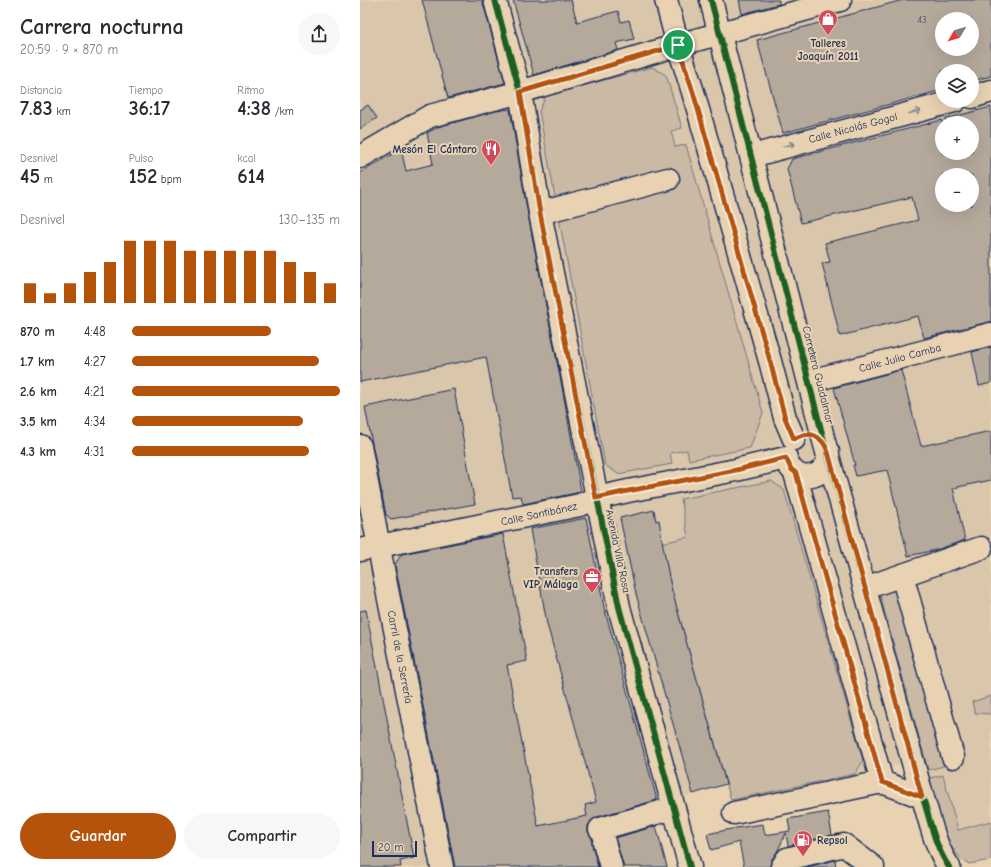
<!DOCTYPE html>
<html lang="es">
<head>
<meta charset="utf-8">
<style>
	:root { --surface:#fff; --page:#f7f7f7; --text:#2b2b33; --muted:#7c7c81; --accent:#b45309 }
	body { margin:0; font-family:"Comic Neue",sans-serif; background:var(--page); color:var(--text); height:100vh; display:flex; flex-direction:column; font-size:15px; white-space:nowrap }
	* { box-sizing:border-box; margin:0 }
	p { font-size:13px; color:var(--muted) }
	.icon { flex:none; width:22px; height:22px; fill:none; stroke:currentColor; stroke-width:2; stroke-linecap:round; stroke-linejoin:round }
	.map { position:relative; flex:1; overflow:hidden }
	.panel { display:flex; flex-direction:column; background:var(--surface); width:360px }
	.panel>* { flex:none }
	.needle { width:26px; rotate:232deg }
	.controls { position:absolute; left:575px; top:12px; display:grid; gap:8px }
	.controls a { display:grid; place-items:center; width:44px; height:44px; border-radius:50%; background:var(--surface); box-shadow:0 4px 16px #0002; font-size:20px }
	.scale { position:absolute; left:12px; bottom:10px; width:45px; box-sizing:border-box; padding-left:4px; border:2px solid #1b2f5e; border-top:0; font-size:11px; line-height:14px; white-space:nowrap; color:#1b2f5e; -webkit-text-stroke:3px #e8d2b1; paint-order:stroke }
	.pin { position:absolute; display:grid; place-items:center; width:34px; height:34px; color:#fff; margin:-17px; border:2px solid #fff; border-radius:50%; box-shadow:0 1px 4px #0007 }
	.round { display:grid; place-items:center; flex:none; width:42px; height:42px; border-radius:21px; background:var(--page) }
	.summary { display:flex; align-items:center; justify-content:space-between; height:68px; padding:0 20px }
	h1 { font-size:22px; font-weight:800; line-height:30px }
	.figures { display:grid; grid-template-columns:repeat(3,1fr); gap:6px; height:68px; padding:4px 20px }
	.figures div { display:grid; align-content:center }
	.figures b { font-size:20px; font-weight:800 }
	.figures small { font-size:11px; font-weight:400 }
	.figures p { font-size:11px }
	.chart { height:112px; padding:8px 20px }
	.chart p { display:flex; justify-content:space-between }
	.chart svg { width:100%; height:72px; margin-top:4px; stroke:var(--accent); stroke-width:6 }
	.cta { display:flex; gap:8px; margin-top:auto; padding:8px 20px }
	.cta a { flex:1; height:46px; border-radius:24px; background:var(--accent); color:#fff; font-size:16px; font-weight:800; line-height:46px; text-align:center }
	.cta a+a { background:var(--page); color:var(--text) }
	ul { padding:0 20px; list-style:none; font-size:13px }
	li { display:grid; grid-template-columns:64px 48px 1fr; align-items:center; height:30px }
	li i { height:10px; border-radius:5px; background:var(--accent) }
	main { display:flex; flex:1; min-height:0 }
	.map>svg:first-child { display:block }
	.built { fill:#d9c6ab; fill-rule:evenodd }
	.green { fill:#cabaa5; stroke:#727482 }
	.building { fill:#b5a99c; stroke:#1b2f5e; fill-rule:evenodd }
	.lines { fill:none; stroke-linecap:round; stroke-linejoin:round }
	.minor-casing { stroke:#1b2f5e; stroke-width:25 }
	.minor { stroke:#e8d2b1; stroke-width:22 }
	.cycleway-casing { stroke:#e8d2b1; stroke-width:8 }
	.cycleway { stroke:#1b5e20; stroke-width:6 }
	.oneway { stroke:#828088 }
	.route-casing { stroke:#fff; stroke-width:8 }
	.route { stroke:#b45309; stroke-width:5 }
	.labels { text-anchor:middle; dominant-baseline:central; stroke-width:4; stroke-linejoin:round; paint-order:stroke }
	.number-label { font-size:9px; fill:#424e6e }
	.poi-label { font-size:11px; font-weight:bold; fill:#1b2f5e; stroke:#e8d2b1; text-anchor:end }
	.street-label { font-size:11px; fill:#1b2f5e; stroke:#e8d2b1 }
</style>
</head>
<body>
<main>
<section class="panel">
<div class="summary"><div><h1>Carrera nocturna</h1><p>20:59 · 9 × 870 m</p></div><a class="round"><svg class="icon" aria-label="share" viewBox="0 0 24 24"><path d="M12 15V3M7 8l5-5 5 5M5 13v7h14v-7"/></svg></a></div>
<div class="figures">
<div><p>Distancia</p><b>7.83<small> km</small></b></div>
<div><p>Tiempo</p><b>36:17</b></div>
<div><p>Ritmo</p><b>4:38<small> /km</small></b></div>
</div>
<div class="figures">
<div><p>Desnivel</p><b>45<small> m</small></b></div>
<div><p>Pulso</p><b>152<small> bpm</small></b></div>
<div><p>kcal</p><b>614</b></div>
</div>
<div class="chart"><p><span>Desnivel</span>130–135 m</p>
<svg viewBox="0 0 160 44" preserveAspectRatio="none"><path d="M5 44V32M15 44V38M25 44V32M35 44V25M45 44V19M55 44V6M65 44V6M75 44V6M85 44V12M95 44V12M105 44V12M115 44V12M125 44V12M135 44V19M145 44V25M155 44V32"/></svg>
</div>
<ul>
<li><b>870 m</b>4:48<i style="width:67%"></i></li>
<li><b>1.7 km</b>4:27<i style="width:90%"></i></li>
<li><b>2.6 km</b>4:21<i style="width:100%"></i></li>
<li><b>3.5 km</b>4:34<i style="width:82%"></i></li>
<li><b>4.3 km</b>4:31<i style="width:85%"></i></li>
</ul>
<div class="cta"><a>Guardar</a><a>Compartir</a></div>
</section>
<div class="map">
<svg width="631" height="867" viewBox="0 0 631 867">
	<rect width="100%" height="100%" fill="#e8d2b1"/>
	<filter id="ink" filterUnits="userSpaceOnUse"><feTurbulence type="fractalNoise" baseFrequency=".025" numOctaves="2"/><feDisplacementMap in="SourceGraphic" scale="8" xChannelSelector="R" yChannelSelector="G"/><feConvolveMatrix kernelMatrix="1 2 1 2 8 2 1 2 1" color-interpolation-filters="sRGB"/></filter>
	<g filter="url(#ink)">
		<path class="built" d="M0 0H631V860L609 864 601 859 594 850 589 851 564 759 371 800 365 784 299 804 295 820 307 867H0ZM582 19H612V49H582ZM582 71H612V101H582ZM582 123H612V153H582ZM582 175H612V205H582Z"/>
		<path class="green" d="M292 67 306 75 322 128 311 131 315 147 326 145 403 413 390 448 329 460 327 450 310 453 312 464 258 474 245 465 179 111 186 96Z
			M411 481 424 490 503 761 495 774 371 800 311 587 302 543 328 537 321 499Z
			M536 586 584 766 568 770 519 591Z
			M631 696V714L615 713 612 702Z
			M583 775 598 830 631 821V860L609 864 601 859 594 850 589 851 570 778Z"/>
		<path class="building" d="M62 0H123V3L145 83 88 98Z
			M153 0H211L217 22 258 11 261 22 269 20 274 39 256 43 258 50 174 75Z
			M379 0H419V4L382 14Z
			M543 0H631V76L612 81V71H582V90L423 133 397 40ZM582 19H612V49H582Z
			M8 105 17 118 0 129V110Z
			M631 107V322H628L564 338 558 316 480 336 462 263 470 262 465 243 558 220 552 197 441 223 427 169 432 159 582 120V153H612V123H586L585 119ZM582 175H612V205H582Z
			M150 109 168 215 202 387 221 491 216 493 163 504 161 496 152 497 126 357 0 382V173L41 149 46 171 73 164 67 133 78 127 136 111Z
			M631 347V383L619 386 612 352Z
			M541 370 561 446 631 431V480L593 488 605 540 576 550 548 556 527 470 496 476 493 465H495L474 388Z
			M94 389 115 504 31 519 26 515 5 407Z
			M294 510 296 521 299 520 303 546 311 587 366 784 333 794 276 594 260 518Z
			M226 518 244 607 297 800 237 817 231 821 228 826V832L232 838V845L238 867H95L35 564 42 554 143 534 167 661 147 665 178 826 227 816 225 805 236 802 187 624 170 529Z
			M6 610 54 858 40 861 41 867H0V611Z
			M468 812 472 835 428 846 426 833 417 852 411 860 410 867H384L379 842 351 850 347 834 376 828 403 824 405 835 430 831 428 819Z
			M296 826 307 867H263V864L255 838Z
			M475 860 476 867H447Z"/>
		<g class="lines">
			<g class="minor-casing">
				<path id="minor" d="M135 0 160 92 180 213 259 607 330 867
					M306 0 318 45 333 92 410 361 425 418 434 439
					M351 0 465 445 562 795C570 819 574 845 589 867
					M612 97 631 91
					M392 156 595 101
					M0 157 70 116 160 92 318 45 480 0
					M180 213 308 179
					M450 381 631 334
					M0 446 24 574 82 867
					M428 464C441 486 469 477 468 452
					M435 473 522 782 562 797
					M0 550 220 505 237 498 268 491 376 470 426 458
					M542 575 593 757
					M505 588 621 548
					M374 813 522 782
					M240 829 314 808
					M244 842 251 867
					M422 867 427 859 484 845 513 867"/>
			</g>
			<use href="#minor" class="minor"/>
			<g class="cycleway-casing">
				<path id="cycleway" d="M135 0 160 92 180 213 259 607 330 867
					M351 0 465 445 562 795C570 819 574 845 589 867"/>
			</g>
			<use href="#cycleway" class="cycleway"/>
		</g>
		<defs><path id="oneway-shaft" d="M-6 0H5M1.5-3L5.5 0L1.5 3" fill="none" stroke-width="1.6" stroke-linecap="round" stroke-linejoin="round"/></defs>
		<g class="oneway">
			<use href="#oneway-shaft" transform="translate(555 112) rotate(-15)"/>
			<use href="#oneway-shaft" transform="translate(429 145) rotate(-15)"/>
		</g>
	</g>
	<g class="lines" filter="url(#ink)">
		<g class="route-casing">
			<path id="route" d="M318 45 333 92 410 361 425 418 434 439C449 430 462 435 468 452L562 797 522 782 436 473 431 469 426 458 376 470 268 491 236 498 180 213 160 92Z"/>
		</g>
		<use href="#route" class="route"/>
	</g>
	<defs>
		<g id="shop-pin" transform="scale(1)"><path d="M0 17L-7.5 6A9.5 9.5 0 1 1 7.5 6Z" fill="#d1495b" stroke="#e8d2b1"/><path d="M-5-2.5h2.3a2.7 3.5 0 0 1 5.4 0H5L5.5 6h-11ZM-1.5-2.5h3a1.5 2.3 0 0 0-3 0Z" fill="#fff"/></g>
		<g id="restaurant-pin" transform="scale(1)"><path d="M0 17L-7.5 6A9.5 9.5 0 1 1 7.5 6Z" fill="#d1495b" stroke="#e8d2b1"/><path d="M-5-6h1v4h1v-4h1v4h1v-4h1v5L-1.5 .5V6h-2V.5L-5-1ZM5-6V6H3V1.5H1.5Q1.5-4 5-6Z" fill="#fff"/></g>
		<g id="office-pin" transform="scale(1)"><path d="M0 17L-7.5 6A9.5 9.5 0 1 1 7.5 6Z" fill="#d1495b" stroke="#e8d2b1"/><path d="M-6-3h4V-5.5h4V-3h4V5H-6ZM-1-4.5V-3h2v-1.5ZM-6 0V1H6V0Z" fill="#fff"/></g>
		<g id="fuel-pin" transform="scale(1)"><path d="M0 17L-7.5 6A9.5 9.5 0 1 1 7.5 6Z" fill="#d1495b" stroke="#e8d2b1"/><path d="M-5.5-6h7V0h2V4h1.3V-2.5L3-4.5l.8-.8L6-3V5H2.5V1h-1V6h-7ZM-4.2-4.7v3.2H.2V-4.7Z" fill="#fff"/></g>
	</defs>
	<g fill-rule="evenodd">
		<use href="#shop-pin" x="468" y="19"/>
		<use href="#restaurant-pin" x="131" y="149"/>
		<use href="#office-pin" x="232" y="577"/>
		<use href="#fuel-pin" x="443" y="840"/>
	</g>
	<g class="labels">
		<g class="number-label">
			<text x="562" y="20">43</text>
		</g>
		<g class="poi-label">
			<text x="468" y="43" text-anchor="middle">Talleres<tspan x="468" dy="13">Joaquín 2011</tspan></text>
			<text x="117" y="149">Mesón El Cántaro</text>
			<text x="218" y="571">Transfers<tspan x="218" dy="13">VIP Málaga</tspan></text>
			<text x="457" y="840" text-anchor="start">Repsol</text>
		</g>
		<g class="street-label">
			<text transform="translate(493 128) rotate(-15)">Calle Nicolás Gogol</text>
			<text transform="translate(540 358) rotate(-15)">Calle Julio Camba</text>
			<text transform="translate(458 375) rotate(76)">Carretera Guadalmar</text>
			<text transform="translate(179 514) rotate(-12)">Calle Santibánez</text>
			<text transform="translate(258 551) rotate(78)">Avenida Villa Rosa</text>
			<text transform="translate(40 657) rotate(79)">Carril de la Serrería</text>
		</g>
	</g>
</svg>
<div class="controls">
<a><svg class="needle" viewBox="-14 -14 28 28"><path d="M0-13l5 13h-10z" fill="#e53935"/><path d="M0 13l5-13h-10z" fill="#7c7c81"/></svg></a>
<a><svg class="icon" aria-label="layers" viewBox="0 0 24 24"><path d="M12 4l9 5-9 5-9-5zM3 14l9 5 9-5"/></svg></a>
<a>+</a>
<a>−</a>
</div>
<div class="scale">20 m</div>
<div class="pin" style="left:318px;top:45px;background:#1e9e55"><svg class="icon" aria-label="arrive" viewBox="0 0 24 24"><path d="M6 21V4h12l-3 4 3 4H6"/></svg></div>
</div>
</main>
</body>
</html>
